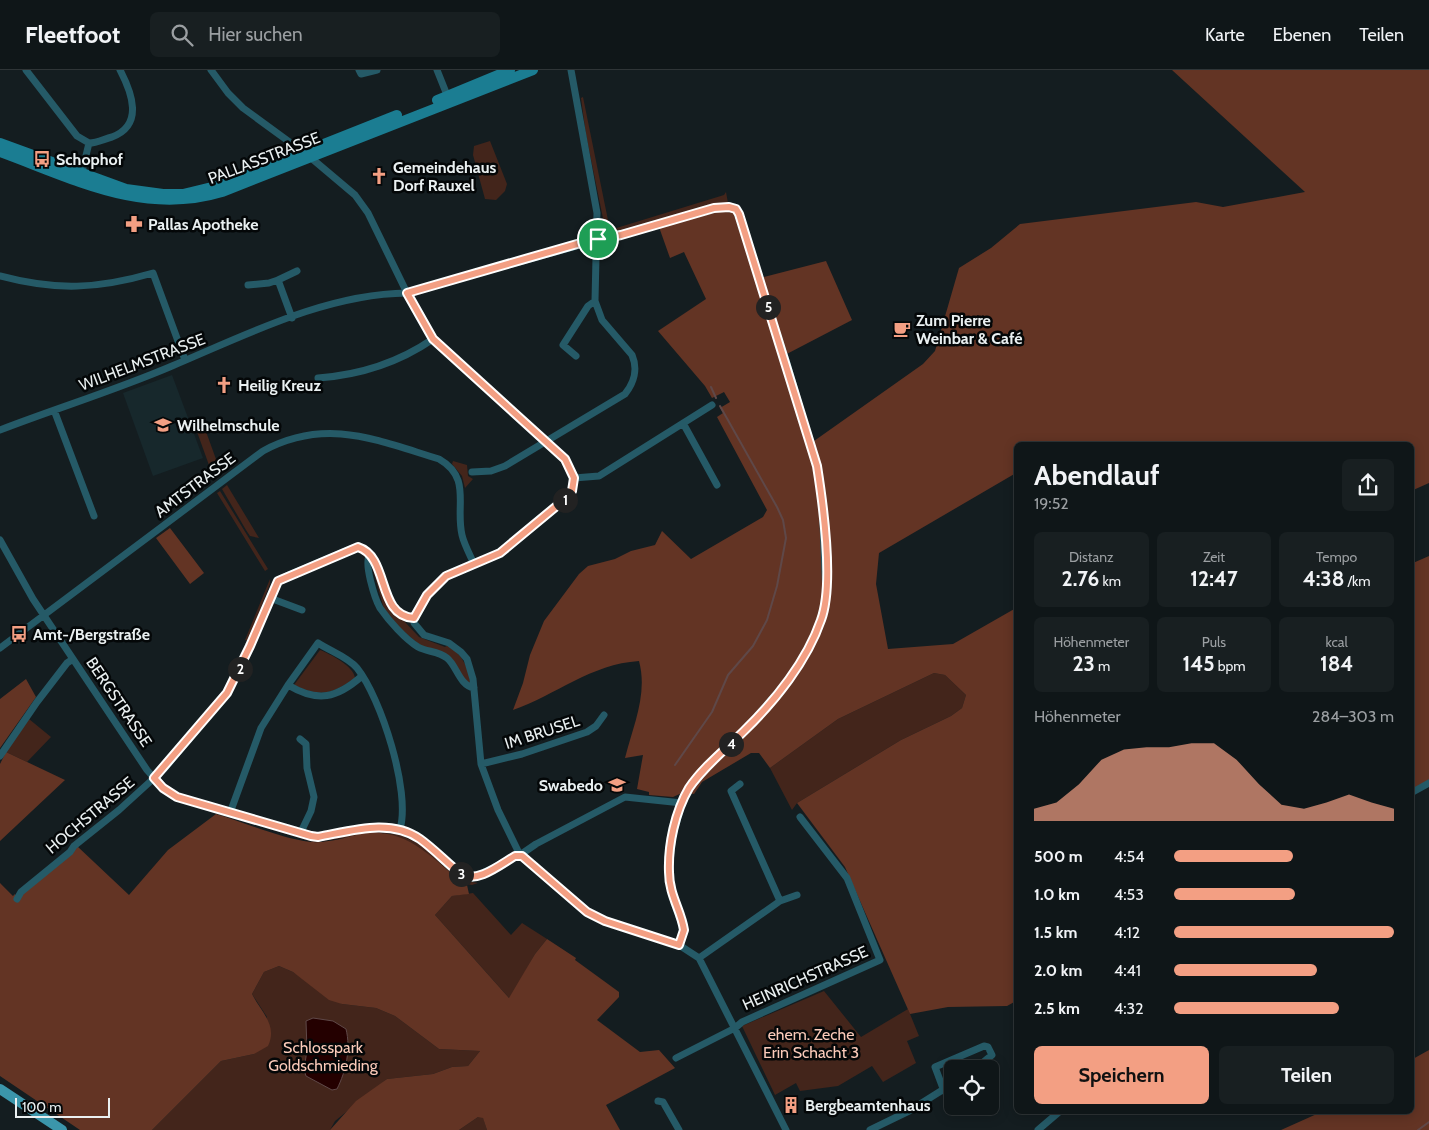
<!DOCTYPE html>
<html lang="de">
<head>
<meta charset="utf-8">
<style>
	:root { --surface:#0f1618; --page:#181f21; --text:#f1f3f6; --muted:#9b9fa2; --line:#2f3537; --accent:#f39f83 }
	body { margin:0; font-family:Cabin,sans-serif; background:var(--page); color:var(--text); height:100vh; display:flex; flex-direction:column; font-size:19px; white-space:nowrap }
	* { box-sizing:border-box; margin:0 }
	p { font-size:16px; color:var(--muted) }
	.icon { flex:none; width:28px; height:28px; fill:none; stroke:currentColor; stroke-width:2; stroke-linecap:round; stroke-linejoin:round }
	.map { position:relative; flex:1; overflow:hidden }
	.panel { position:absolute; left:1014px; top:372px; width:400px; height:672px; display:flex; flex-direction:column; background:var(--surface); border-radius:8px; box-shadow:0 2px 12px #0003,0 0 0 1px var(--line) }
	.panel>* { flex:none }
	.fabs { position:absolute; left:944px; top:990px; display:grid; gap:10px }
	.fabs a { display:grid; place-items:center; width:55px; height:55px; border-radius:8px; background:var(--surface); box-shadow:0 2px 12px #0003,0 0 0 1px var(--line); font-size:25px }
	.scale { position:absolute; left:15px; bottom:12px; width:95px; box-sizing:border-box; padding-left:5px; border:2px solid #eaf0f1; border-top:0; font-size:14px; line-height:18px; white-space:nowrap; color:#eaf0f1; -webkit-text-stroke:4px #040708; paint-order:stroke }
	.pin { position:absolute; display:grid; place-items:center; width:42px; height:42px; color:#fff; margin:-21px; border:2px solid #fff; border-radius:50%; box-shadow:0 1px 5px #0007 }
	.km { position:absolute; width:25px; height:25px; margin:-12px; border-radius:50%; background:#222; color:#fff; font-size:14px; line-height:25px; text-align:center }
	.round { display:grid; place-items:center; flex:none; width:52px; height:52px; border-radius:8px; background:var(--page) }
	.headline { display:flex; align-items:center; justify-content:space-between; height:85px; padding:0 20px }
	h1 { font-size:28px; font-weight:700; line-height:38px }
	.metrics { display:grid; grid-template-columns:repeat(3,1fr); gap:8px; height:85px; padding:5px 20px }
	.metrics div { display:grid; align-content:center; border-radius:8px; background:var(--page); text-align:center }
	.metrics b { font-size:21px; font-weight:700 }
	.metrics small { font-size:14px; font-weight:400 }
	.metrics p { font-size:14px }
	.chart { height:140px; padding:10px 20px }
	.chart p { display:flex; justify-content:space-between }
	.chart svg { width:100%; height:90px; margin-top:5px; fill:var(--accent); opacity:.7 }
	.primary-button { display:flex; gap:10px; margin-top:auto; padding:10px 20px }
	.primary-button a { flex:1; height:58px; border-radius:8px; background:var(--accent); color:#111; font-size:20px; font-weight:700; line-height:58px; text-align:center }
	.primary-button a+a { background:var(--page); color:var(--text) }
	ul { padding:0 20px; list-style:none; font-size:16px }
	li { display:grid; grid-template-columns:80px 60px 1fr; align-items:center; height:38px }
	li i { height:12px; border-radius:6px; background:var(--accent) }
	header { display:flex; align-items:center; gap:30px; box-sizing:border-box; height:70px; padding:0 25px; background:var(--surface); border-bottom:1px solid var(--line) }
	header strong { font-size:24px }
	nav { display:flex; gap:28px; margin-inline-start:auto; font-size:18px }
	.search { width:350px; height:45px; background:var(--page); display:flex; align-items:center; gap:12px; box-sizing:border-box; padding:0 18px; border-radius:8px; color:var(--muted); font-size:19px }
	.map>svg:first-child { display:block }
	.built { fill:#17282c }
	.green { fill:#43251b }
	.forest { fill:#633424 }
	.water { fill:#240000; stroke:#5f4848 }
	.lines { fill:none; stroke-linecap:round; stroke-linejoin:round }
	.stream { stroke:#5f4848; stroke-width:2 }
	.street { stroke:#255a67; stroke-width:7 }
	.secondary { stroke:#1b7d92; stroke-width:10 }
	.primary { stroke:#3b96ab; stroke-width:10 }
	.route-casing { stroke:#fff; stroke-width:10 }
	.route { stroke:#f39f83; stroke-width:6 }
	.labels { text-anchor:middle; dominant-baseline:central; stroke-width:5; stroke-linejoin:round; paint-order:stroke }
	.street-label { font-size:16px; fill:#eaf0f1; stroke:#040708 }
	.poi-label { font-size:16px; font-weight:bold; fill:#eaf0f1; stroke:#040708; text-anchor:start }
	.park-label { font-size:16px; fill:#fbcab9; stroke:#040708 }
</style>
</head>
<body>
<header>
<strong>Fleetfoot</strong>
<div class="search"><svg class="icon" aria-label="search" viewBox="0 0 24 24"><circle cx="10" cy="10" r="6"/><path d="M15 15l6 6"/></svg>Hier suchen</div>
<nav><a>Karte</a><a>Ebenen</a><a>Teilen</a></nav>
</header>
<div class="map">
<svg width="1429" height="1060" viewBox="0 0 1429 1060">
	<rect width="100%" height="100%" fill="#141d20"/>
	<path class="built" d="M172 305 203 388 153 406 123 323Z"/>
	<path class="green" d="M583 27 610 160 724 125 726 122 728 133 712 136 612 164 605 158 586 65 581 28Z
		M490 71 507 114 505 121 496 130 485 129 473 85 474 76Z
		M204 356 221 403 214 409 196 359Z
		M453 391 467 395 468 406 473 409 465 418 462 406 452 394Z
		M227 415 259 468 250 466 246 460 222 419Z
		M220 421 268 499 265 501 217 423Z
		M370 489 388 534 419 567 445 577 448 575C463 586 467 595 471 613L468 614 452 590 421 576 401 559 384 539Z
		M270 509V514L248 571 245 570Z
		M320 580C330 584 354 596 355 608 333 624 320 628 294 615Z
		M934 603 945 605 966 625 962 638 951 646 901 670 797 733 792 740 770 698 838 649Z
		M29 649 51 667 27 692 6 682Z
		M259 756 312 771 369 761 400 765 424 776 461 810 478 813 472 815 462 813 383 763 313 772Z
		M473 823 511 865 522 853 547 869 535 884 510 929 435 845 452 826Z
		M279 896 293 902 342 934 376 938 395 946 439 979 480 981 468 996 452 997 433 1004 387 1009 335 1051 330 1060H152L221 991 254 984 267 947 252 924 264 902Z
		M824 921 861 967 908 939 919 966 907 971 916 993 883 1012 872 996 838 1016 800 1021 796 1013 775 1025 742 956Z
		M478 1047H483L487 1060H459Z"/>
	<path class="forest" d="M1172 0H1429V413L1411 421V375H1016V403L879 483 876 514 888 579 953 574 1016 538V931L1007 936 948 937 910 944 845 797 797 733 901 670 951 646 962 638 966 625 945 605 934 603 838 649 770 698 759 683H751L702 712 694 724 684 722 673 727 649 725V722L637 719 643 685 625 688C633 656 648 624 639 591 591 594 556 625 513 640L523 613 530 585 544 551 579 504 588 496 615 489 631 481 655 475 662 461 691 489 763 447 767 440 717 347 723 343 720 338 730 332 724 322 712 328 705 316 658 261 706 229 684 182 670 188 659 157 722 141 733 142 756 209 826 191 852 250 781 287 809 373 814 371 923 294 935 281 959 198 991 178 1020 154 1196 132 1223 137 1305 122Z
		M170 458 204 503 190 514 156 468Z
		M1429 486V713L1411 723V490L1413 493Z
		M26 609 36 627 0 678V629Z
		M6 682 65 710 0 771V694Z
		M216 744C247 753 279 768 311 772 328 773 344 768 360 764 404 756 431 786 462 813L467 815 469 824 452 826 435 845 509 928 535 884 547 869 576 888 575 890 619 922V927L597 950 640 982 659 980 675 998 606 1035 620 1060H487L483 1048 478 1047 459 1060H330L356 1031 387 1009 433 1004 452 997 468 996 480 981 439 979 395 946 376 938 342 934 329 930 293 902 279 896 264 902 252 924C261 942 278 955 268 976L254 984 221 991 152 1060H80L0 1006V813L13 826 15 824 17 828 20 826 73 783 77 776 129 825 168 780Z
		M1429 980V1060H1281L1319 1043 1411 1042V990Z"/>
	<path class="water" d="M313 948 333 951 346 959C351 979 346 1001 337 1019L332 1020 306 1006 304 1000 307 980 306 951Z"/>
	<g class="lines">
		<path class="stream" d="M711 317 716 328
			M675 695 712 642 728 605 753 576 767 550 777 516 786 468 783 450 777 437 720 336
			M1418 1060 1429 1052"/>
		<path class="street" d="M26 0 77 66 89 73 81 106
			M211 0 228 23 243 38 310 87 355 125 368 143 407 223 433 269 565 389C575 404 577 415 565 429L500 483 446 506 427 525 415 545 414 553 424 565 449 573 461 582 467 589 473 609 481 694 498 740 520 785 587 842 605 851 679 875 699 888 786 1060
			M359 0 361 4 377 0
			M437 0 449 30
			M89 73C97 73 104 69 112 67 144 55 132 23 120 0
			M0 206C56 221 98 219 153 203L185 290
			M278 210 297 201
			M248 215 269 213 278 210 292 248
			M576 286 563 275 588 236 595 231
			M318 308C360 305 398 293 433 269
			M54 340 94 446
			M683 353 717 415
			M0 360C57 338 116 320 172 296 246 265 325 224 407 223L714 138 736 139 786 290 817 396 822 428 826 525 822 550 802 590 783 616 746 659 714 689 690 718 682 733 673 765 668 803 674 833 684 860 679 875
			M472 402 491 401 505 396 625 324C634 313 638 299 632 285L602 250 595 231 597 143 571 0
			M574 408 599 406 712 335
			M0 470 33 529 147 700 163 718 177 727 311 766 318 767C346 762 379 751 407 762 430 770 449 806 472 808L520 785 536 774 625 727 682 733
			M370 484C363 492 375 529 380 538 389 551 405 569 418 577 427 582 438 581 447 588 457 596 459 615 474 618
			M270 528 302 540
			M0 578 263 381C326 347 376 370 439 389 472 408 455 435 462 465 464 474 470 485 474 494
			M288 615C318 633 337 628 362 606
			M0 686 37 632 67 593 73 589
			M481 694 522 684 587 662 596 656 604 645
			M740 714 731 721 780 831
			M1411 723 1429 713
			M230 743 261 658 288 615 318 573C330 581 348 587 357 598 381 628 411 722 400 759
			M300 764 311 741 314 727 307 698 306 674 300 669
			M17 829 21 822 70 782 74 776 119 740 164 699 227 623 250 576 275 515 282 508 353 478C388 475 375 546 414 548
			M699 888 780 831 797 825
			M676 988 735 958 742 952 880 890 847 808 800 747
			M944 1021 935 997 984 976 988 977 992 985 975 999
			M658 1031 663 1032 679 1060
			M870 1060 909 1041 952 1014
			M1038 1060 1059 1042"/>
		<path class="secondary" d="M437 30 510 0
			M0 73 126 119 163 124H183L220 115 397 45
			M0 82C74 109 143 146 222 122L533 0"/>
		<path class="primary" d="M0 1019 62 1060"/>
	</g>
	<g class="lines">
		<g class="route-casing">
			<path id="route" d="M729 137 736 139 739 144 817 396C823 434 834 515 821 550 807 591 775 631 744 661 726 679 704 696 689 718 675 742 668 775 669 802 669 825 681 840 684 860L679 875 605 851 587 842 522 786H515C501 794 477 814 461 804 447 793 434 779 420 769 390 748 351 761 318 767L311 766 177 727 163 718 154 708 227 623 250 576 278 511 358 477C390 487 376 546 414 548L427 525 446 506 500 483 565 429 572 421 574 408 565 389 433 269 407 223 584 172 621 165 714 138Z"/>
		</g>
		<use href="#route" class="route"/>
	</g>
	<defs>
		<g id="bus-bare" transform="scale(1.35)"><path d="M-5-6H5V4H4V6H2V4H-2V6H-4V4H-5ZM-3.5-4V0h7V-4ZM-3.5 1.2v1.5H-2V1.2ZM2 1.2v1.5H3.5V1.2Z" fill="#f39f83" stroke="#040708" stroke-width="2.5" paint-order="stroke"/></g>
		<g id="church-bare" transform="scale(1.35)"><path d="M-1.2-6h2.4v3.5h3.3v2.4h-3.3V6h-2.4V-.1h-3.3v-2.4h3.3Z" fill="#f39f83" stroke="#040708" stroke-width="2.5" paint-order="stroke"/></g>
		<g id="pharmacy-bare" transform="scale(1.35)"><path d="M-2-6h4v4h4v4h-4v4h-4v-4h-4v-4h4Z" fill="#f39f83" stroke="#040708" stroke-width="2.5" paint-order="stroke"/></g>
		<g id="cafe-bare" transform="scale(1.35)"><path d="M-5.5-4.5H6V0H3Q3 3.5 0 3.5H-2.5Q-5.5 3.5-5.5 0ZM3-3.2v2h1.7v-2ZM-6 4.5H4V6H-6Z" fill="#f39f83" stroke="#040708" stroke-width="2.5" paint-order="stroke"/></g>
		<g id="school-bare" transform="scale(1.35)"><path d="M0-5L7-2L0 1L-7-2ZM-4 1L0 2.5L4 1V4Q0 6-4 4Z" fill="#f39f83" stroke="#040708" stroke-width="2.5" paint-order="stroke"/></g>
		<g id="building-bare" transform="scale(1.35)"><path d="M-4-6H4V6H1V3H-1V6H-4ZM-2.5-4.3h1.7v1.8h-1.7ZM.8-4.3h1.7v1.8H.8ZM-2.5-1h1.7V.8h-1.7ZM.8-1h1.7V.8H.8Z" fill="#f39f83" stroke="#040708" stroke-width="2.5" paint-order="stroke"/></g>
	</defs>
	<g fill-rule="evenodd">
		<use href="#bus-bare" x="42" y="89"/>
		<use href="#church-bare" x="379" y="106"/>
		<use href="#pharmacy-bare" x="134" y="154"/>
		<use href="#cafe-bare" x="902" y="259"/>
		<use href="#church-bare" x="224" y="315"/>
		<use href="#school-bare" x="163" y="355"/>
		<use href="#bus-bare" x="19" y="564"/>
		<use href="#school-bare" x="617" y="715"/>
		<use href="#building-bare" x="791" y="1035"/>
	</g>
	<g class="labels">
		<g class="street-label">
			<text transform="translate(264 88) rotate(-21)">PALLASSTRASSE</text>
			<text transform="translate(142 292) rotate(-21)">WILHELMSTRASSE</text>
			<text transform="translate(195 415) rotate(-37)">AMTSTRASSE</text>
			<text transform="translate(119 632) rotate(56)">BERGSTRASSE</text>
			<text transform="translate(542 662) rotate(-18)">IM BRUSEL</text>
			<text transform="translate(90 745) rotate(-40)">HOCHSTRASSE</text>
			<text transform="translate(805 908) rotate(-24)">HEINRICHSTRASSE</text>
		</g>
		<g class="poi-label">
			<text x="56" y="89">Schophof</text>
			<text x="393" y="97">Gemeindehaus<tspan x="393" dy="18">Dorf Rauxel</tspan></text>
			<text x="148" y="154">Pallas Apotheke</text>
			<text x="916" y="250">Zum Pierre<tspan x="916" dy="18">Weinbar &amp; Café</tspan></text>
			<text x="238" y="315">Heilig Kreuz</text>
			<text x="177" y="355">Wilhelmschule</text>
			<text x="33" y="564">Amt-/Bergstraße</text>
			<text x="603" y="715" text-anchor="end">Swabedo</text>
			<text x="805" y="1035">Bergbeamtenhaus</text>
		</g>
		<g class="park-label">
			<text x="811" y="964">ehem. Zeche<tspan x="811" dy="18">Erin Schacht 3</tspan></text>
			<text x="323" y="977">Schlosspark<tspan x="323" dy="18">Goldschmieding</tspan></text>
		</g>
	</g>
</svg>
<div class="fabs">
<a><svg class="icon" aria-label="locate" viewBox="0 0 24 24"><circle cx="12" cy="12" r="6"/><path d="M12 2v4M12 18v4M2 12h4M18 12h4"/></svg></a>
</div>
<div class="scale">100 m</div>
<div class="pin" style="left:598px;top:169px;background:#1e9e55"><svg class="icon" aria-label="arrive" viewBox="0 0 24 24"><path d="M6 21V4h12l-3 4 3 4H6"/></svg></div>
<b class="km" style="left:565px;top:430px">1</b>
<b class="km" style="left:240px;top:599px">2</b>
<b class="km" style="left:461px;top:804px">3</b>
<b class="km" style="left:731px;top:674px">4</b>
<b class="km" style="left:768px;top:237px">5</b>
<section class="panel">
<div class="headline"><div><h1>Abendlauf</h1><p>19:52</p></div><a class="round"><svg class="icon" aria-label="share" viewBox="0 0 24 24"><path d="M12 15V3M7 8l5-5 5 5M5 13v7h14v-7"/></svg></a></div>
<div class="metrics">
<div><p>Distanz</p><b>2.76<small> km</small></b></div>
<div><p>Zeit</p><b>12:47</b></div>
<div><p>Tempo</p><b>4:38<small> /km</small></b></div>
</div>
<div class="metrics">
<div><p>Höhenmeter</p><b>23<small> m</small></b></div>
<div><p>Puls</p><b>145<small> bpm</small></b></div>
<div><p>kcal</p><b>184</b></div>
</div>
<div class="chart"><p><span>Höhenmeter</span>284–303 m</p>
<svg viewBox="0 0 160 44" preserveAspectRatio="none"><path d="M0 44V38L10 35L20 26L30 14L40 9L50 8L60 8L70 6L80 6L90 14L100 26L110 36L120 38L130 35L140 31L150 35L160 38V44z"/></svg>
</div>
<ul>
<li><b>500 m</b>4:54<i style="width:54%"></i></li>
<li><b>1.0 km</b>4:53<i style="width:55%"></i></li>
<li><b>1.5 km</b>4:12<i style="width:100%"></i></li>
<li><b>2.0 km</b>4:41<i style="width:65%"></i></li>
<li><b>2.5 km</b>4:32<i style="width:75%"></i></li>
</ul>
<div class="primary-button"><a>Speichern</a><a>Teilen</a></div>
</section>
</div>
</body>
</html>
